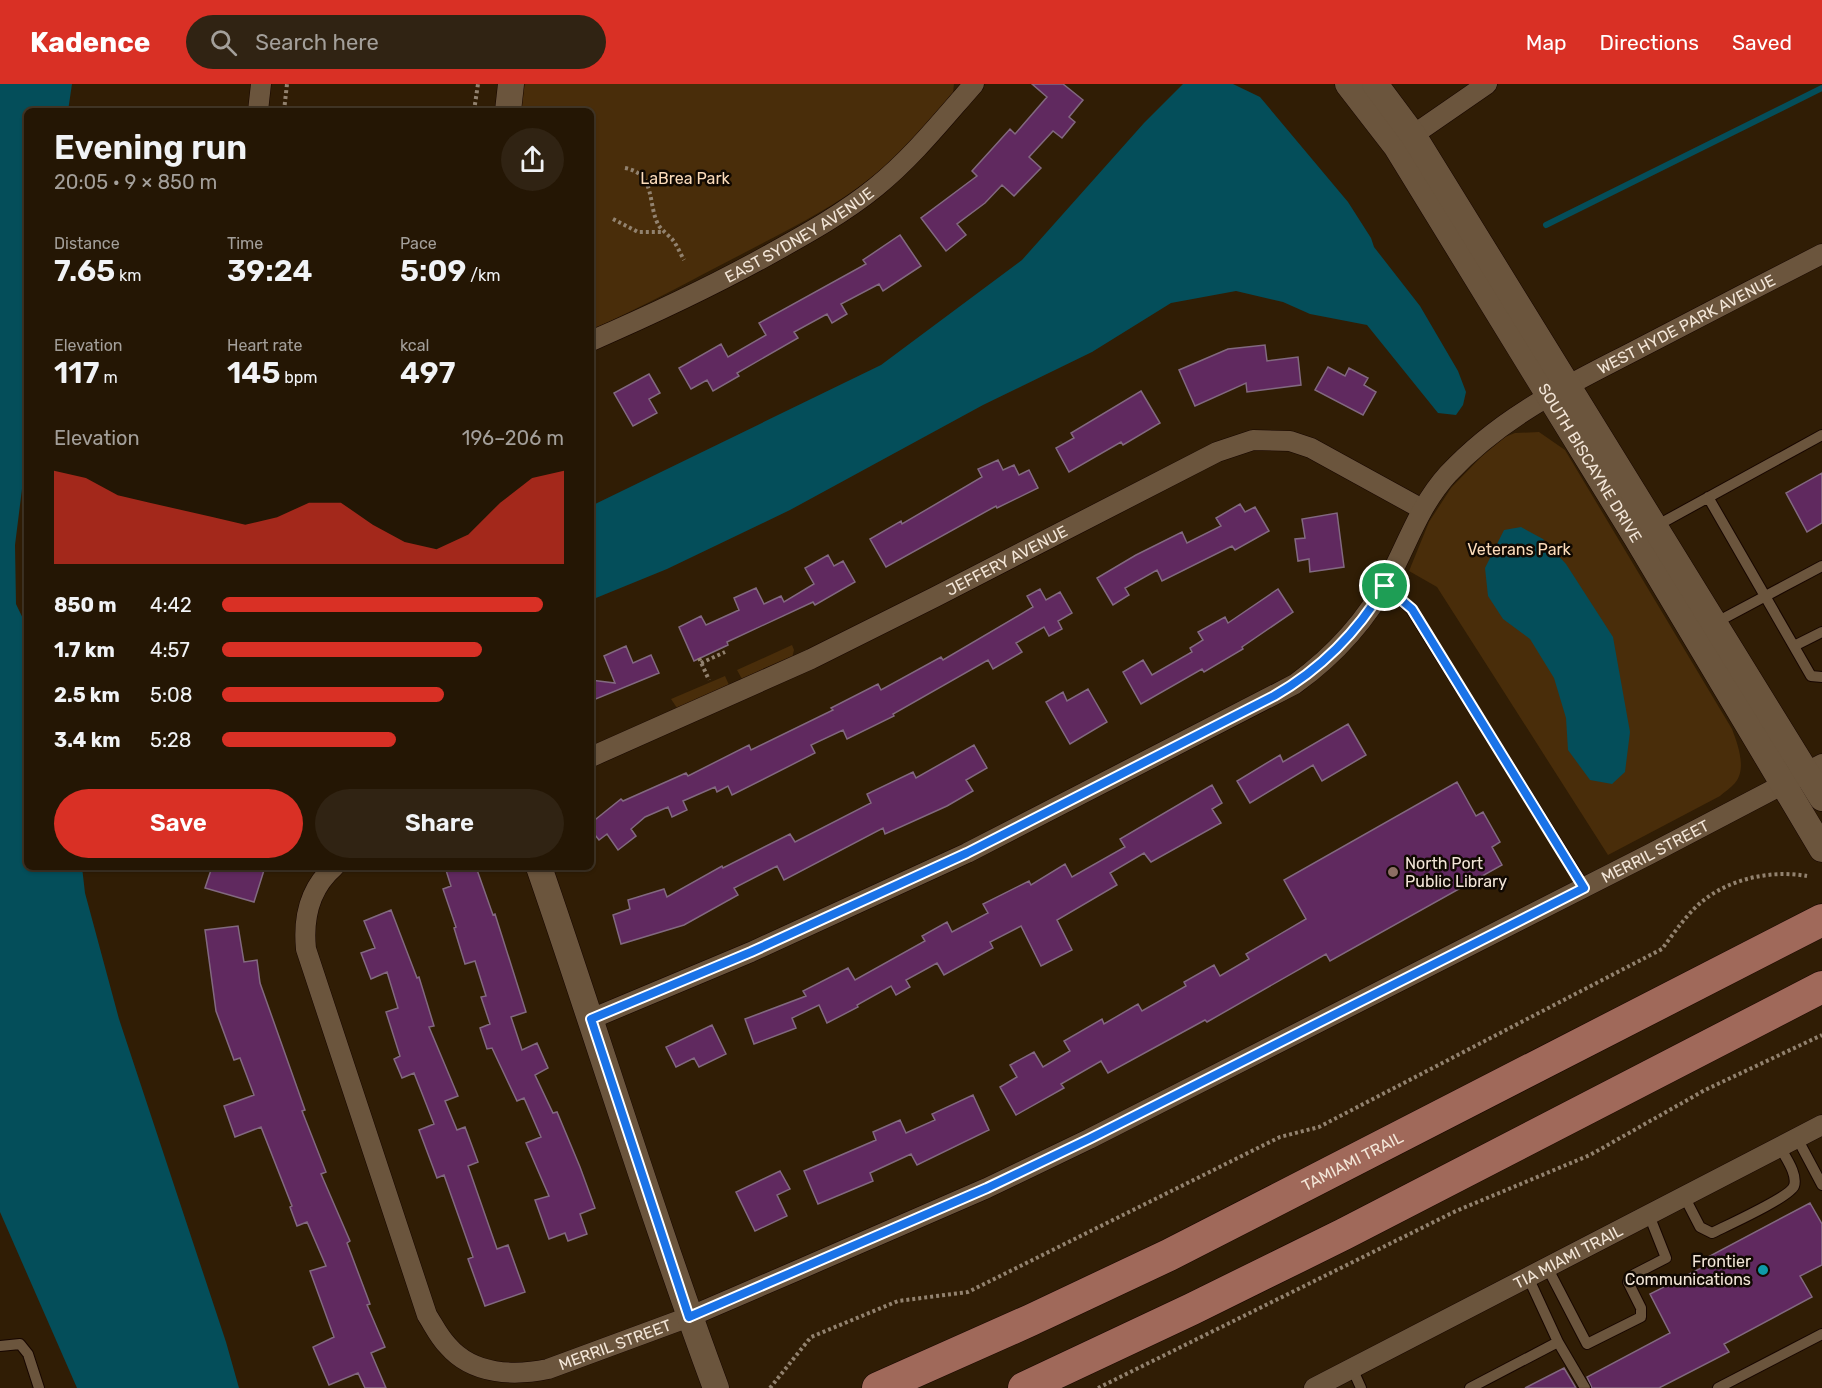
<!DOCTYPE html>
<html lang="en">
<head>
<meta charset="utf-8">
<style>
	:root { --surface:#241604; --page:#302313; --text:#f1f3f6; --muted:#a39f9a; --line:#413526; --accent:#d93025 }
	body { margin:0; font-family:Rubik,sans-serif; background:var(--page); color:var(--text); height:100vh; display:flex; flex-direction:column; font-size:22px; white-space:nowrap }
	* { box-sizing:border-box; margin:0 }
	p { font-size:20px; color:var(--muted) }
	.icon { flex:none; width:33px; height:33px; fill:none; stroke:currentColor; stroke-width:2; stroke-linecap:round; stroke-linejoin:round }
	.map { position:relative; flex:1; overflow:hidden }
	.sheet { position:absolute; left:24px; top:24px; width:570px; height:762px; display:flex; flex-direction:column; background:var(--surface); border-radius:9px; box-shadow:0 2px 4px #0004,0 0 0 2px var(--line) }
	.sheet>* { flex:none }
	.pin { position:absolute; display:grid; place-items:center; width:51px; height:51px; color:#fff; margin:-26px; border:3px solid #fff; border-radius:50%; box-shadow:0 2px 6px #0007 }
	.round { display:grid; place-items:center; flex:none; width:63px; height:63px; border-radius:32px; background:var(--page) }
	.headline { display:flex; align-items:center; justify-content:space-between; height:102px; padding:0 30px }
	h1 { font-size:33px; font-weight:600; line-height:45px }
	.figures { display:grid; grid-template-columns:repeat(3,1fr); gap:9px; height:102px; padding:6px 30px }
	.figures div { display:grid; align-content:center }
	.figures b { font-size:30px; font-weight:600 }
	.figures small { font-size:16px; font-weight:400 }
	.figures p { font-size:16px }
	.chart { height:168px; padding:12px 30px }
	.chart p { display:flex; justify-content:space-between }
	.chart svg { width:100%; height:108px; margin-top:6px; fill:var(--accent); opacity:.7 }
	.primary-button { display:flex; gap:12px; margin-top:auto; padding:12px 30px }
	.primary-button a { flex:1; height:69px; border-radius:36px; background:var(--accent); color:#fff; font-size:24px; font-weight:600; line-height:69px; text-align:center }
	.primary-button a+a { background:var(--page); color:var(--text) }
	ul { padding:0 30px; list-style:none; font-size:20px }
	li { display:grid; grid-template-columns:96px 72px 1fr; align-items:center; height:45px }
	li i { height:15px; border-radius:8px; background:var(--accent) }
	header { display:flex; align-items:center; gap:36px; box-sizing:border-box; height:84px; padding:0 30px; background:var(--accent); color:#fff }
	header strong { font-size:28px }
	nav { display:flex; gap:33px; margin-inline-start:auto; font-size:21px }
	.search { width:420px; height:54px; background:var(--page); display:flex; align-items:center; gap:15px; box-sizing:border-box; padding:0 21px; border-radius:33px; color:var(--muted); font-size:22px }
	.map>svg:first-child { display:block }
	.green { fill:#492d0a }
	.water { fill:#044e5a }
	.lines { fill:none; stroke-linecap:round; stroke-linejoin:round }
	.stream { stroke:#044e5a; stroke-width:6 }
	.building { fill:#60295f; stroke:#826980; stroke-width:1.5 }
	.service-casing { stroke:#170600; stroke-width:12 }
	.minor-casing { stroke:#170600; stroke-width:21 }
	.tertiary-casing { stroke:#170600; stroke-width:27 }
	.primary-casing { stroke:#170600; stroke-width:33 }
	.path { stroke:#92826f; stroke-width:4; stroke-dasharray:3 3; stroke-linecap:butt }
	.service { stroke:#6b553d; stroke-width:10 }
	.minor { stroke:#6b553d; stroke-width:20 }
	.tertiary { stroke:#6b553d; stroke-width:26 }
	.primary { stroke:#a0695a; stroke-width:32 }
	.route-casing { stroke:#fff; stroke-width:12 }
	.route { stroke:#1a73e8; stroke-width:8 }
	.education-dot { fill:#8d6e63; stroke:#110902; stroke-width:2 }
	.culture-dot { fill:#0f9aa8; stroke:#110902; stroke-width:2 }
	.labels { text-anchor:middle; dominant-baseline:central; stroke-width:5; stroke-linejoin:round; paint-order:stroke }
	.park-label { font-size:16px; fill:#fcdcbb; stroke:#110902 }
	.street-label { font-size:16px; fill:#f3e6d8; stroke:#110902 }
	.poi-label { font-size:16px; fill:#f3e6d8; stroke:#110902; text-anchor:start }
</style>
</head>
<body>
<header>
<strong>Kadence</strong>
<div class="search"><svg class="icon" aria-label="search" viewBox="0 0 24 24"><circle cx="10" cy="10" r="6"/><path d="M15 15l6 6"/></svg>Search here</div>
<nav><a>Map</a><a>Directions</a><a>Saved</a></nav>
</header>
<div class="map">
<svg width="1822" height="1304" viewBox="0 0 1822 1304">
	<rect width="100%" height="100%" fill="#301d05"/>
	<path class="green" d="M524 0H954L953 9C927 38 902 70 871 94 831 125 786 147 742 170 692 196 642 223 591 246V27H520Z
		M1539 348 1565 366 1732 645C1738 661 1747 685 1735 699 1731 704 1724 708 1720 712L1608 771 1437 503 1409 487 1429 438 1451 404 1481 373 1505 353 1515 349Z
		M792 561 794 566 792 574 742 595 737 586Z
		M725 592 729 601 679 627 671 615Z"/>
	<path class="water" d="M0 0H72L68 27H27V365L15 461 16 520 27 543V783H82L85 809 119 935 226 1258 239 1304H77L0 1128Z
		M1183 0H1233L1260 13 1348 118 1371 154 1374 163 1420 222 1458 287 1466 308 1463 321 1456 331 1438 329 1367 241 1310 230 1283 218 1236 207 1171 219 1092 268 983 321 790 426 667 485 591 516V422L881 281 1022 176 1144 39Z
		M1521 443 1543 455 1566 480 1613 553 1630 648 1625 688 1612 700 1590 696 1568 666 1566 634 1554 594 1530 555 1503 535 1488 512 1485 484 1504 446Z"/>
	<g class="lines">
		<path class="stream" d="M1546 141 1822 4"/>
	</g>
	<path class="building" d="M1032 0H1063L1083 16 1069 33 1075 38 1062 54 1053 47 1029 73 1041 84 1014 112 1002 101 985 119 957 140 966 151 946 167 921 134 977 92 972 87 1010 45 1015 50 1047 13Z
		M900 151 921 182 883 207 879 200 841 220 847 230 832 239 827 230 794 248 798 254 737 289 739 292 713 307 707 296 691 305 679 284 721 260 728 273 766 251 759 239 866 180 863 176Z
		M1265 261 1267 277 1298 273 1301 301 1247 308 1246 299 1195 322 1179 286 1228 265Z
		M1328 283 1345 292 1349 284 1368 294 1364 301 1376 308 1363 331 1315 306Z
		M649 290 660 309 649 315 657 329 633 342 614 309Z
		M1141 307 1160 339 1123 361 1121 358 1069 388 1056 364 1074 354 1071 349Z
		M998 376 1003 386 1014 381 1019 391 1029 386 1038 404 997 424 996 422 886 483 870 455 901 437 902 440 982 393 978 385Z
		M1822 389V439L1807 448 1786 409Z
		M1240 420 1245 428 1255 423 1269 447 1235 466 1232 462 1162 497 1157 486 1125 504 1129 511 1113 521 1097 494 1136 471 1182 448 1187 459 1221 442 1216 434Z
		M1337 429 1344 483 1310 488 1309 475 1298 477 1295 455 1305 454 1302 435Z
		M828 471 834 482 843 477 855 498 815 521 813 518 727 558 728 561 694 577 679 543 701 532 706 541 739 526 734 514 756 504 764 520 781 512 784 518 814 500 805 484Z
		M1040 505 1046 516 1060 508 1072 529 1058 537 1062 545 1049 552 1044 543 1016 559 1022 568 993 585 988 576 893 630 894 632 847 655 843 646 811 661 815 669 732 711 728 702 717 708 715 703 683 717 687 726 672 733 668 723 645 733 631 745 636 752 618 766 607 750 599 756 591 746V739L621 715 623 717 686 689 688 692 749 661 751 666 833 626 831 624 878 600 881 606 941 573 943 576 1033 523 1027 512Z
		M1278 505 1293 528 1242 563 1243 565 1204 588 1202 585 1141 620 1123 588 1143 576 1152 591 1192 568 1190 564 1203 556 1198 548 1225 533 1228 539Z
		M626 562 633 579 651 571 659 589 591 617V596L615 599 604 572Z
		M1088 605 1107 638 1070 660 1046 618 1063 608 1067 617Z
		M1348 640 1366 671 1322 697 1313 681 1250 719 1237 697 1280 671 1283 678Z
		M974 661 987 684 966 696 973 707 947 722 885 750 883 744 784 796 777 782 734 804 738 811 684 841 621 860 613 831 630 825 628 816 664 805 667 813 722 782 723 784 790 750 795 758 871 719 867 710 913 688 916 694Z
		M1457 698 1476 732 1483 728 1500 758 1492 763 1502 781 1330 877 1326 870 1207 938 1205 936 1108 989 1101 977 1061 1000 1064 1004 1016 1031 1000 1003 1017 993 1010 981 1034 968 1043 983 1070 967 1064 957 1102 935 1104 940 1138 920 1142 927 1186 902 1184 898 1214 881 1220 892 1249 875 1246 870 1306 835 1284 796Z
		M1212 701 1222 719 1212 725 1221 739 1151 778 1144 769 1110 789 1117 801 1057 836 1072 866 1041 882 1021 842 990 858 993 864 944 891 937 879 906 896 910 903 896 911 891 902 857 921 858 923 827 939 819 921 792 934 796 944 754 960 745 935 806 912 803 907 848 884 855 896 925 857 922 852 947 838 952 848 988 829 983 820 1029 797 1031 801 1065 780 1072 793 1125 763 1120 755Z
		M212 783H265L254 818 205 804Z
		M445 783H476L493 831 495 830 526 928 511 933 522 966 537 959 548 984 535 991 553 1029 557 1028 580 1083 595 1124 580 1130 587 1150 568 1157 565 1149 549 1155 535 1116 549 1112 526 1059 541 1053 524 1014 517 1017 492 964 487 965 480 944 490 940 481 913 486 912 475 877 465 880 454 844 456 843 443 805 451 802Z
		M391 826 417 894 419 893 434 942 429 943 458 1012 445 1017 457 1046 465 1043 478 1078 468 1082 497 1165 508 1161 525 1208 485 1222 468 1175 473 1173 444 1091 437 1094 419 1046 434 1040 414 989 402 994 394 975 400 972 386 928 398 924 387 888 371 895 361 869 375 864 364 837Z
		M238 842 244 878 257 876 260 899 305 1026 302 1027 326 1088 321 1090 350 1157 347 1159 370 1220 367 1221 385 1263 371 1269 386 1304H365L358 1289 329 1301 313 1263 334 1253 310 1187 326 1182 307 1138 297 1142 290 1123 292 1122 261 1043 235 1053 224 1022 254 1011 240 974 234 976 216 927 205 846Z
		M712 941 726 970 699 983 694 974 676 983 666 963Z
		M973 1011 989 1046 917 1081 911 1070 870 1089 873 1097 818 1120 804 1087 876 1056 873 1048 900 1036 906 1049 935 1036 932 1030Z
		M780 1087 790 1105 777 1111 787 1132 755 1147 736 1108Z
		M1810 1119 1822 1140V1181L1800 1192 1812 1213 1724 1260 1729 1268 1659 1304H1592L1587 1293 1670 1249 1650 1210 1711 1179 1708 1173Z
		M1564 1284 1576 1304H1525Z"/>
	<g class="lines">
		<g class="service-casing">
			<path id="service" d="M1708 413 1811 592 1822 593
				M1656 442 1822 351
				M1385 502 1411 525 1585 804
				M1715 539 1822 482
				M1794 562 1822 548
				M1797 1054 1822 1101
				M1684 1112 1700 1143 1712 1149C1726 1142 1790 1113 1794 1102 1798 1090 1785 1073 1780 1063
				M1547 1183 1587 1260 1641 1233V1224L1628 1198 1631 1192 1666 1174 1649 1131
				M1558 1258 1585 1304
				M0 1262 20 1260 28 1270 39 1304
				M1352 1284 1361 1304
				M1470 1304 1558 1258 1528 1193
				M1718 1304 1822 1250"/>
		</g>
		<g class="minor-casing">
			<g id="minor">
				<path d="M258 27 261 0"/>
				<path d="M1403 58 1487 0"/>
				<path id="s1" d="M591 257C653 230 713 202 772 169 808 149 844 129 876 103 913 73 943 35 974 0"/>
				<path id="s2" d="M591 673 811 575 935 513 1217 368 1253 356 1290 357 1311 364 1422 425"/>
				<path id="s3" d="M334 783C310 804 303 834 306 865L427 1231C434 1242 439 1253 448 1262 473 1291 514 1292 548 1285L689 1233 796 1187 987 1104 1089 1055 1650 770 1822 680"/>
				<path id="s4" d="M591 935 751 868 967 769 1295 600C1335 571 1367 536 1390 492 1409 456 1420 421 1448 390 1504 330 1569 301 1640 264 1701 232 1761 201 1822 170"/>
				<path id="s5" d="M1314 1304 1822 1041"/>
			</g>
		</g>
		<g class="tertiary-casing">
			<g id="tertiary">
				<path id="s6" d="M1348 0 1396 62 1636 453 1822 765"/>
				<path d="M1375 0 1413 51 1822 714"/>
				<path d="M508 27 511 0"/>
				<path d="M539 783C599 956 652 1132 716 1304"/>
			</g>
		</g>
		<g class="primary-casing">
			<g id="primary">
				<path id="s7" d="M878 1304 1031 1236 1169 1171 1822 836"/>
				<path d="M1024 1304 1192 1225 1344 1150 1822 903"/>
			</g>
		</g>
		<path class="path" d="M284 27 287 0
			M474 27 478 0
			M625 84C657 90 647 122 659 142 663 147 668 151 672 155 677 161 680 169 684 176
			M613 135 638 148H664
			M699 574 709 596
			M701 579 725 568
			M770 1304 811 1253 898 1217 968 1208 1280 1053 1319 1043 1662 865C1671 853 1680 840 1691 828 1719 797 1766 785 1807 792
			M1098 1304 1456 1127 1590 1071 1705 1006 1822 951"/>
		<use href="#service" class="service"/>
		<use href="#minor" class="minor"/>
		<use href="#tertiary" class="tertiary"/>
		<use href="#primary" class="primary"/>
	</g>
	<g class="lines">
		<g class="route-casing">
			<path id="route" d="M1385 502 1412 525 1584 804 1089 1055 987 1104 689 1233 591 935 751 868 967 769 1274 612C1321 585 1357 549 1385 502Z"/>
		</g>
		<use href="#route" class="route"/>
	</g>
	<circle class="education-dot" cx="1393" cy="788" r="6"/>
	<circle class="culture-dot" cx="1763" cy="1186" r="6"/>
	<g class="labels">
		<g class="park-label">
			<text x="685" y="94">LaBrea Park</text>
			<text x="1519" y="465">Veterans Park</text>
		</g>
		<g class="street-label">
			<text stroke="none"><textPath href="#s1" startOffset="234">EAST SYDNEY AVENUE</textPath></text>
			<text stroke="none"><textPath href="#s4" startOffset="1326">WEST HYDE PARK AVENUE</textPath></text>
			<text stroke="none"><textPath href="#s6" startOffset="450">SOUTH BISCAYNE DRIVE</textPath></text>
			<text stroke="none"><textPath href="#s2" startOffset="460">JEFFERY AVENUE</textPath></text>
			<text stroke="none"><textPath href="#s3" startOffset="1844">MERRIL STREET</textPath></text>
			<text stroke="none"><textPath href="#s7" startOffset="526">TAMIAMI TRAIL</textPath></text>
			<text stroke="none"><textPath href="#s5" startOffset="286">TIA MIAMI TRAIL</textPath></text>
			<text stroke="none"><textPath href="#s3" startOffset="692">MERRIL STREET</textPath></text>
		</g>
		<g class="poi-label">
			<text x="1405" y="779">North Port<tspan x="1405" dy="18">Public Library</tspan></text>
			<text x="1751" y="1177" text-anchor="end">Frontier<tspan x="1751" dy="18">Communications</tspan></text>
		</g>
	</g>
</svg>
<div class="pin" style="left:1385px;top:502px;background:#1e9e55"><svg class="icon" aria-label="arrive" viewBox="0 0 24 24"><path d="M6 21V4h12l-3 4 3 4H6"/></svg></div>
<section class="sheet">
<div class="headline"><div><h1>Evening run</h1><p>20:05 · 9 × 850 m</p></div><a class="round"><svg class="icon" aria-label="share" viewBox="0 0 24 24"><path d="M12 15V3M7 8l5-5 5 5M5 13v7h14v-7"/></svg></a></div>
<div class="figures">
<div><p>Distance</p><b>7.65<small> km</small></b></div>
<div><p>Time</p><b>39:24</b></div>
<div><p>Pace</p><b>5:09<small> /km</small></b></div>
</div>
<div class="figures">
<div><p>Elevation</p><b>117<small> m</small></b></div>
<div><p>Heart rate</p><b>145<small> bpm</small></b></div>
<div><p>kcal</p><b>497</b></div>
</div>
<div class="chart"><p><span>Elevation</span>196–206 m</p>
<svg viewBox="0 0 160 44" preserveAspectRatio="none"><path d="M0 44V6L10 9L20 16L30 19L40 22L50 25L60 28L70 25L80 19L90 19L100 28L110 35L120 38L130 32L140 19L150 9L160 6V44z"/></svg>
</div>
<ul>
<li><b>850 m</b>4:42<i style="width:94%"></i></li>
<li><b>1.7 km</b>4:57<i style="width:76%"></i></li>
<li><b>2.5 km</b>5:08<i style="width:65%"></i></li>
<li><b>3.4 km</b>5:28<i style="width:51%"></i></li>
</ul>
<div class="primary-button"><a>Save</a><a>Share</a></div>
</section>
</div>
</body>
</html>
